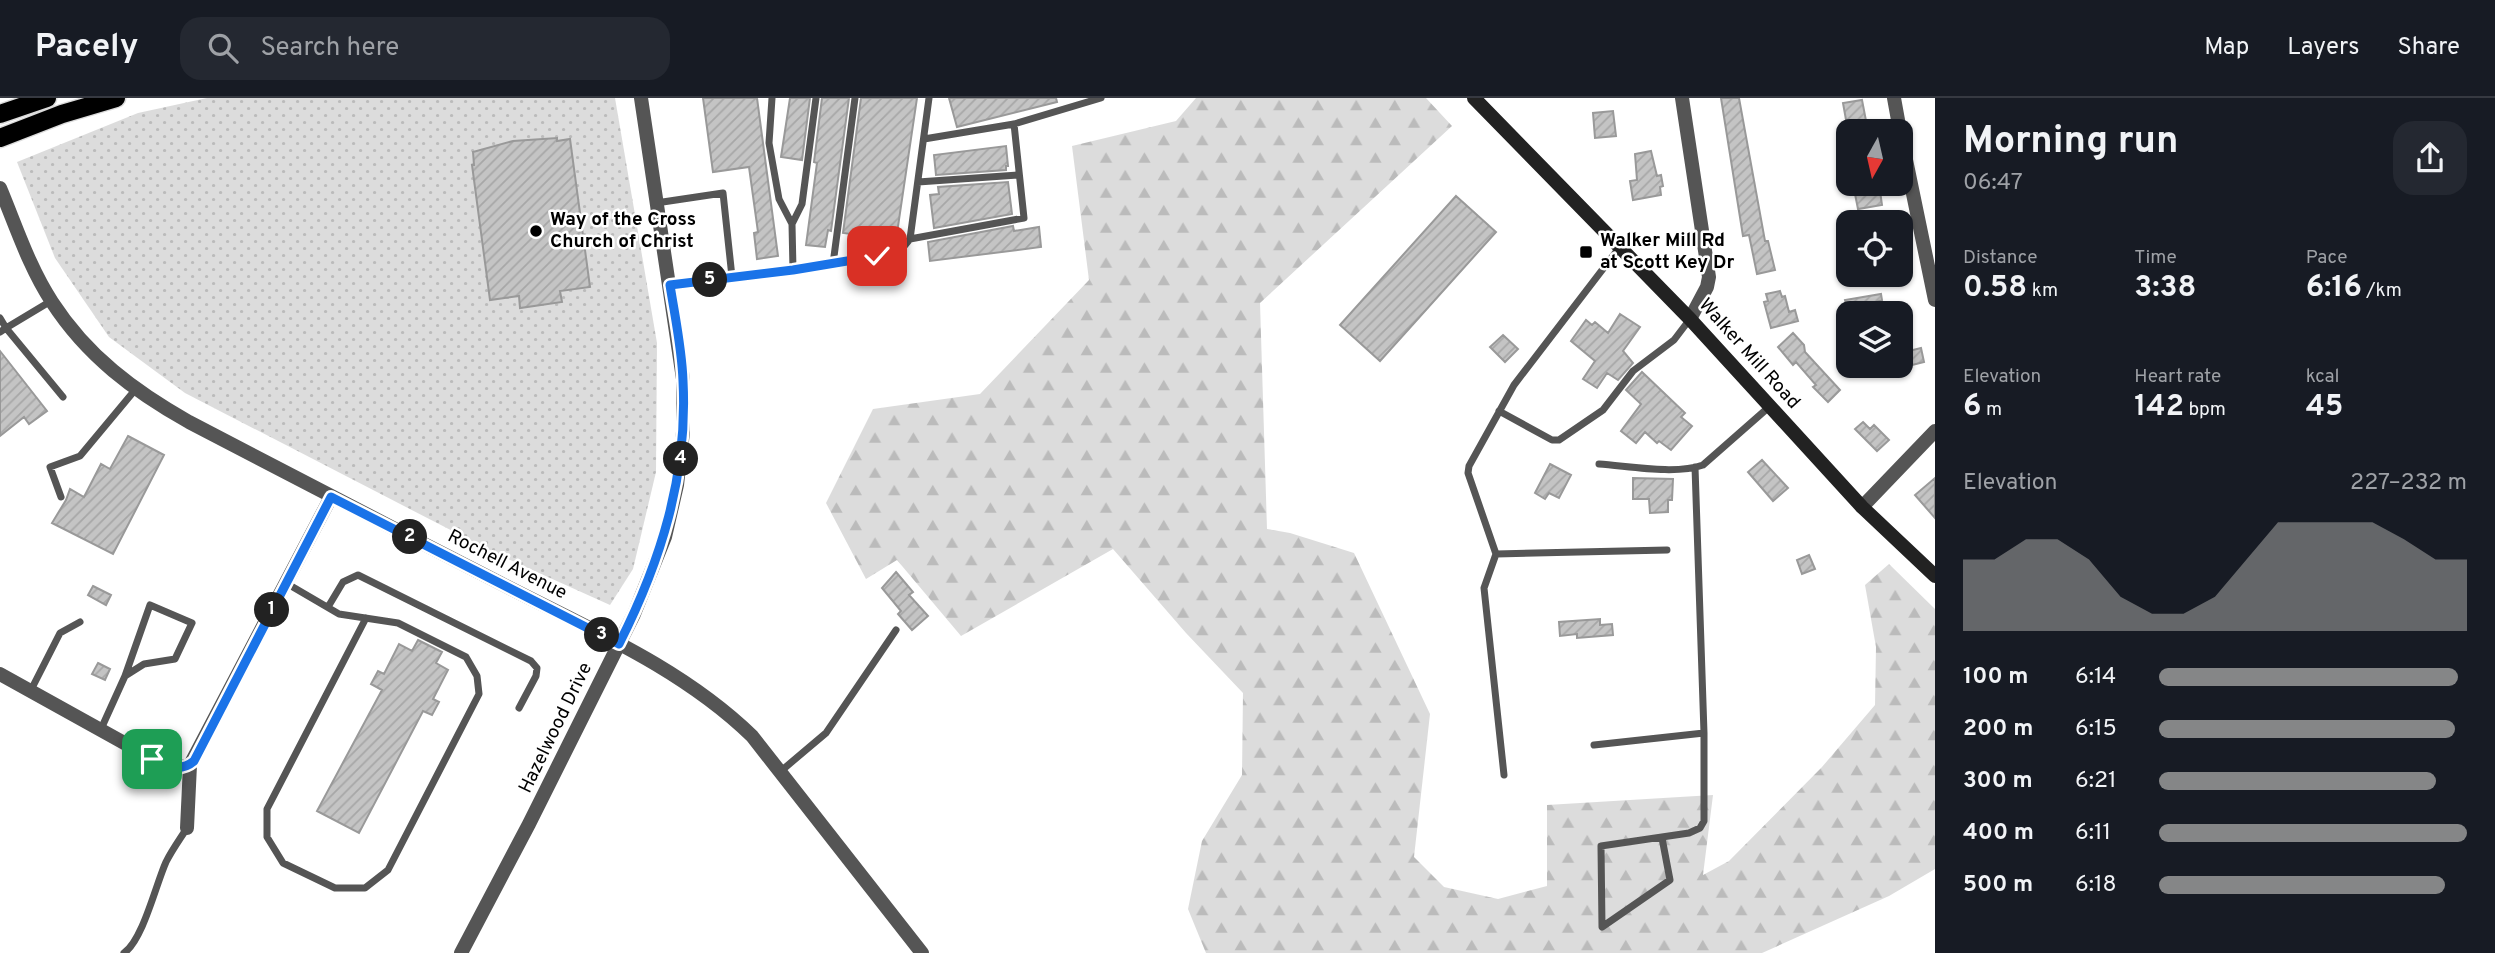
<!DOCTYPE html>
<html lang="en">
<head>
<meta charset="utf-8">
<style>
	:root { --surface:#171b24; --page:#242831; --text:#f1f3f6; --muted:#9ea1a6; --line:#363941; --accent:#858687 }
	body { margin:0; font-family:Overpass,sans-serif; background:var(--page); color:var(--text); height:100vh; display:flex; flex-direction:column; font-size:26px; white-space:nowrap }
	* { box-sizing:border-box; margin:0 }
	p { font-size:23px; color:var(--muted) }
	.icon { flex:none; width:38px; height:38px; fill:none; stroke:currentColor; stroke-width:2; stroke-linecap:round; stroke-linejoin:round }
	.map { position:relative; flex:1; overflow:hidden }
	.details { display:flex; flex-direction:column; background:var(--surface); width:560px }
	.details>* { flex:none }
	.needle { width:46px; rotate:188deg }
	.buttons { position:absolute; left:1836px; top:21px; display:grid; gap:14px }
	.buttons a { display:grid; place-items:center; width:77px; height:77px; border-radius:14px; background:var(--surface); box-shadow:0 2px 5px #0004; font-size:35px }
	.pin { position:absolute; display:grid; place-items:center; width:60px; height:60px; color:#fff; margin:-30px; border-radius:14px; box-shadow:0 4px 10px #0006 }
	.km { position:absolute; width:35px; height:35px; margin:-18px; border-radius:50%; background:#222; color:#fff; font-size:19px; line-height:35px; text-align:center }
	.round { display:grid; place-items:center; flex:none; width:74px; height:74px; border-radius:21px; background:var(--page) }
	.head { display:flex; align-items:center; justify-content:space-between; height:119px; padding:0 28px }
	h1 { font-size:38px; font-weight:700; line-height:52px }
	.stats { display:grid; grid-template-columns:repeat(3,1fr); gap:10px; height:119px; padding:7px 28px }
	.stats div { display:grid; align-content:center }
	.stats b { font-size:30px; font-weight:700 }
	.stats small { font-size:19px; font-weight:400 }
	.stats p { font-size:19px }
	.chart { height:196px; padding:14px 28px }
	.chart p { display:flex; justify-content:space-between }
	.chart svg { width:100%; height:126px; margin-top:7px; fill:var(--accent); opacity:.7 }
	ul { padding:0 28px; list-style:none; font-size:23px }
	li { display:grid; grid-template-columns:112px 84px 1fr; align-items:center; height:52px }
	li i { height:18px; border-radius:9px; background:var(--accent) }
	header { display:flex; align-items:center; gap:42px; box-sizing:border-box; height:98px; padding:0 35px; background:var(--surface); border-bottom:2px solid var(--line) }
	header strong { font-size:33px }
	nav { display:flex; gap:38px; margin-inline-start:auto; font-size:24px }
	.search { width:490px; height:63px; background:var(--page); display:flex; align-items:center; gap:18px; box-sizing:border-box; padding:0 24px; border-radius:21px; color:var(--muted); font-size:26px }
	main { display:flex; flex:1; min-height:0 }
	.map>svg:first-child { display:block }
	.grass { fill:url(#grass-dots) }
	.forest { fill:url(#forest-firs) }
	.building { fill:url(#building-hatch); stroke:#999; stroke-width:2 }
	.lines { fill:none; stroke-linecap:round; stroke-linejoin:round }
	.primary-casing { stroke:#dbdbdb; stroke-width:21 }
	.lane { stroke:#555; stroke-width:7 }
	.street { stroke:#555; stroke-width:14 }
	.secondary { stroke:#222; stroke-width:14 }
	.primary { stroke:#000; stroke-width:18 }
	.route-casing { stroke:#fff; stroke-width:14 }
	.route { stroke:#1a73e8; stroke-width:9 }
	.poi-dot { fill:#000; stroke:#fff; stroke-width:2.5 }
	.labels { text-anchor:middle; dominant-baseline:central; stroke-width:5; stroke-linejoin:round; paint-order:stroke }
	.poi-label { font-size:19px; font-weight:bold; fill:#000; stroke:#fff; text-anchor:start }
	.street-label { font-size:19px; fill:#000; stroke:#fff }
</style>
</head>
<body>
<header>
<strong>Pacely</strong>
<div class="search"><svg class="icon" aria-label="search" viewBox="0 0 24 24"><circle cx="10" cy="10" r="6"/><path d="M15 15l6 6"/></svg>Search here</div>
<nav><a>Map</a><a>Layers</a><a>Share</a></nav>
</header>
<main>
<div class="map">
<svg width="1935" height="855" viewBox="0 0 1935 855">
	<defs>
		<pattern id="grass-dots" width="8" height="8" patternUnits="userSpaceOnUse" patternTransform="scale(1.75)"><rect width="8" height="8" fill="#dcdcdc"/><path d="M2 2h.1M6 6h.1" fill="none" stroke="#bbb" stroke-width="1.8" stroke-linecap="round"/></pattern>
		<pattern id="forest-firs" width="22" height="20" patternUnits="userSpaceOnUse" patternTransform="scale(1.75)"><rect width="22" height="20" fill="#dcdcdc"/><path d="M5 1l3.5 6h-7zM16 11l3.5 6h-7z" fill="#bbb"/></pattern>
		<pattern id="building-hatch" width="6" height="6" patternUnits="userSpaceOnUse" patternTransform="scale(1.75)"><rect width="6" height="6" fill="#c4c4c4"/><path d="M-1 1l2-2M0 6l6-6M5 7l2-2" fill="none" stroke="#a7a7a7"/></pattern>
	</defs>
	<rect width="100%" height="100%" fill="#fff"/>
	<path class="grass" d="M207 0H615L657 245 656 374 633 471 610 507 499 457 185 295 109 239 55 160 17 64 138 15Z"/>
	<path class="forest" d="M1196 0H1426L1452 28 1260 205 1267 431 1290 435 1354 455 1430 616 1414 759 1444 789 1498 801 1547 788V707L1713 697 1703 777 1729 763 1822 669 1875 607 1876 549 1865 487 1889 466 1935 511V771L1889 798 1762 855H1206L1188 811 1202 743 1242 677 1243 595 1186 535 1113 451 961 538 897 462 866 481 826 405 873 311 980 296 1089 182 1072 48 1176 23Z"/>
	<path class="building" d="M703 0H757L778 158 757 161 754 135 758 134 749 69 713 74Z
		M790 0H810L802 62 781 59Z
		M822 0H849L831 133 828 132 825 149 806 147 817 65 814 64Z
		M861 0H917L896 142 843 135Z
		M949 0H1056L1057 4 957 29Z
		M1721 0H1739L1765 143H1768L1775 172 1757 176 1749 137 1743 138Z
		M1862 2 1868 33H1848L1843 5Z
		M1613 13 1616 38 1595 40 1593 15Z
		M557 40V43L570 41 590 189 560 193 562 204 520 210 519 198 490 202 472 67H474L473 54 513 43Z
		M1006 48 1008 68H1006V72L936 77 934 57Z
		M1651 53 1657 78 1661 77 1663 88 1660 89 1661 97 1633 102 1630 83 1637 82 1635 56Z
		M1008 84 1012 116 934 130 930 97 939 96 938 89Z
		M1853 86H1879L1882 107 1858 111Z
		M1456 98 1496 134 1380 263 1340 227Z
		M1013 128 1014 133 1039 129 1041 149 930 163 928 144Z
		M1780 193 1782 199 1785 198 1789 214 1795 212 1798 223 1771 230 1764 204 1768 203 1766 196Z
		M1881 196 1882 202 1848 214 1845 202Z
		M1620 216 1640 229 1623 253 1633 265 1618 282 1607 275 1597 290 1583 281 1595 263 1571 243 1586 222 1592 227 1595 224 1608 235Z
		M1793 235 1804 247 1805 254 1840 292 1828 304 1813 289 1816 287 1796 264 1793 267 1778 249Z
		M1503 237 1518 251 1505 264 1490 249Z
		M1921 250 1924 264 1908 268 1905 254Z
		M0 253 47 313 29 326 24 319 0 338Z
		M1642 274 1685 315 1681 319 1692 328 1671 352 1659 343 1657 345 1645 334 1636 345 1621 333 1641 306 1626 292Z
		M1863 324 1870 331 1874 327 1889 342 1877 353 1855 331Z
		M128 338 164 357 113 456 52 425 66 402 70 391 84 399 101 366 110 371Z
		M1762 362 1788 390 1773 403 1748 374Z
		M1550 366 1571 377 1559 400 1549 395 1545 401 1535 395Z
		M1633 380 1673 381 1672 402H1668V414L1650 415 1649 401H1633Z
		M1935 380V420L1915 397Z
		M1809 457 1815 471 1802 476 1797 462Z
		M896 474 913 494 909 497 928 518 912 532 898 516 901 513 882 490Z
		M93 488 111 497 106 507 88 497Z
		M1600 521V527L1612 526 1613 537 1577 540V536L1560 538 1559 524Z
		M418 542 442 554 436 565 448 572 433 601 439 604 432 617 423 613 359 735 317 713 382 592 371 586 378 573 384 576 399 546 412 553Z
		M98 565 110 571 105 582 92 576Z"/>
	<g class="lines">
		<g class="primary-casing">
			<path id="primary" d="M0 16 47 0
				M0 40 62 16 116 0"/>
		</g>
		<path class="lane" d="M772 0 769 45 779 101 792 126 793 172
			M924 41 1014 26 1101 0
			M918 84 1019 77
			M656 105 723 95 732 179 669 187
			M792 126 802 106 816 0
			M910 141 1024 120 1014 26
			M833 166 855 0
			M732 179 793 172 877 158 901 152 910 141 929 0
			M0 220 6 230 51 203
			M0 234 6 230 63 299
			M1499 313 1552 342H1559L1603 312 1633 273 1674 242 1690 221
			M1599 366C1629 368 1675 377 1703 367L1769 309
			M61 399 50 369 80 358 135 292
			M1496 456 1667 452
			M286 485 339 516 398 525 466 559 477 578 479 596 388 772 365 790H335L283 765 267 739V711L366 520
			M328 509 343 484 358 477 531 563 537 570 536 578 519 610
			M31 592 60 535 80 524
			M101 631 125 578 144 566 175 561 192 525 150 507 125 578
			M1594 647 1704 635 1695 369
			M781 673 826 635 896 532
			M1504 677 1484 490 1496 456 1468 375 1469 368 1514 287 1619 150
			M1662 740 1670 782 1602 829 1601 748 1689 735 1700 730 1704 723V635
			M124 855C143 842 156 786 166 764 172 752 180 741 187 730"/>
		<path class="street" d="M1682 0 1709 179 1707 189 1690 221
			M1894 0 1900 33
			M1900 33 1935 202
			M0 90C16 128 29 169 52 204 87 258 134 293 189 324 293 378 396 432 500 485 587 530 681 569 752 638L922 855
			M1862 409 1935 333
			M0 576 164 667 175 670 190 667
			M187 730 190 667 331 399
			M461 855 529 726 634 516 665 439 677 387 683 334V281L641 0"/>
		<path class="secondary" d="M1474 0 1690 221 1862 409 1935 478"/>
		<use href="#primary" class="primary"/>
	</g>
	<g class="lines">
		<g class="route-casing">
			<path id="route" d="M152 661C166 668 180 675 194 663L331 399 619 546C661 463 688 377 683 283 682 251 675 219 670 187L793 172 877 158"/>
		</g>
		<use href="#route" class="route"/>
	</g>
	<g class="poi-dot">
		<circle cx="536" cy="133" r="7"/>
		<rect x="1579" y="147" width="14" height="14" rx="3.5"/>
	</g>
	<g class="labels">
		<g class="poi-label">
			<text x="550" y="122">Way of the Cross<tspan x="550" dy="22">Church of Christ</tspan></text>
			<text x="1600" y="143">Walker Mill Rd<tspan x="1600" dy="22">at Scott Key Dr</tspan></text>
		</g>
		<g class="street-label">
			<text transform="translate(1749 256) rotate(48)">Walker Mill Road</text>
			<text transform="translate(507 467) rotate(27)">Rochell Avenue</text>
			<text transform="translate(556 630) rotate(-64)">Hazelwood Drive</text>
		</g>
	</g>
</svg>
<div class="buttons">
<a><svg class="needle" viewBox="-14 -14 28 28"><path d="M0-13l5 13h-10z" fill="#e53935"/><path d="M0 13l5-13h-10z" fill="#9ea1a6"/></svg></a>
<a><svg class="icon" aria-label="locate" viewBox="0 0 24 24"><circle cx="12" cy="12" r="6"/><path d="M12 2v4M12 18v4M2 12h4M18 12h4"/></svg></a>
<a><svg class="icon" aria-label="layers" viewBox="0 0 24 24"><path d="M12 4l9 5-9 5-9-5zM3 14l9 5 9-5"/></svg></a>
</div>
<div class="pin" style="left:152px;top:661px;background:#1e9e55"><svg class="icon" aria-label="arrive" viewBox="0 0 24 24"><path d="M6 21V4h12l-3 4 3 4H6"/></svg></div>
<div class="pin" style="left:877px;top:158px;background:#d93025"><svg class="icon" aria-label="check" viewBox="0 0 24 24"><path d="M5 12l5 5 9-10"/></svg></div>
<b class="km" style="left:272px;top:512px">1</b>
<b class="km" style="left:410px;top:439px">2</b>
<b class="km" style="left:602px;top:537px">3</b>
<b class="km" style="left:681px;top:361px">4</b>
<b class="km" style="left:710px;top:182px">5</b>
</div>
<section class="details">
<div class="head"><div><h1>Morning run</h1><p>06:47</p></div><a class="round"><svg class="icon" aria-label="share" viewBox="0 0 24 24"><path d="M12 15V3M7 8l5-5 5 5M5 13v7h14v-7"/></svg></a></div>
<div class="stats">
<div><p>Distance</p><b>0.58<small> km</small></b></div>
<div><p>Time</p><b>3:38</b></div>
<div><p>Pace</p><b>6:16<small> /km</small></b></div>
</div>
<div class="stats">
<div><p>Elevation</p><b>6<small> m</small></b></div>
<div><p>Heart rate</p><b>142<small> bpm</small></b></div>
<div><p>kcal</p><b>45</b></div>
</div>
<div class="chart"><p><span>Elevation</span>227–232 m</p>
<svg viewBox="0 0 160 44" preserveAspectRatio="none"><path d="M0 44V19L10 19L20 12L30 12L40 19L50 32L60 38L70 38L80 32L90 19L100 6L110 6L120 6L130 6L140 12L150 19L160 19V44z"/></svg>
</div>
<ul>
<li><b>100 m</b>6:14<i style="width:97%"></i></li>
<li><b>200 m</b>6:15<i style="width:96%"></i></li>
<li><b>300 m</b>6:21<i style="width:90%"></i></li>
<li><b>400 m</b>6:11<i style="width:100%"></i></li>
<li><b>500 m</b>6:18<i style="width:93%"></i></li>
</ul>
</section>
</main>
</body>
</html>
